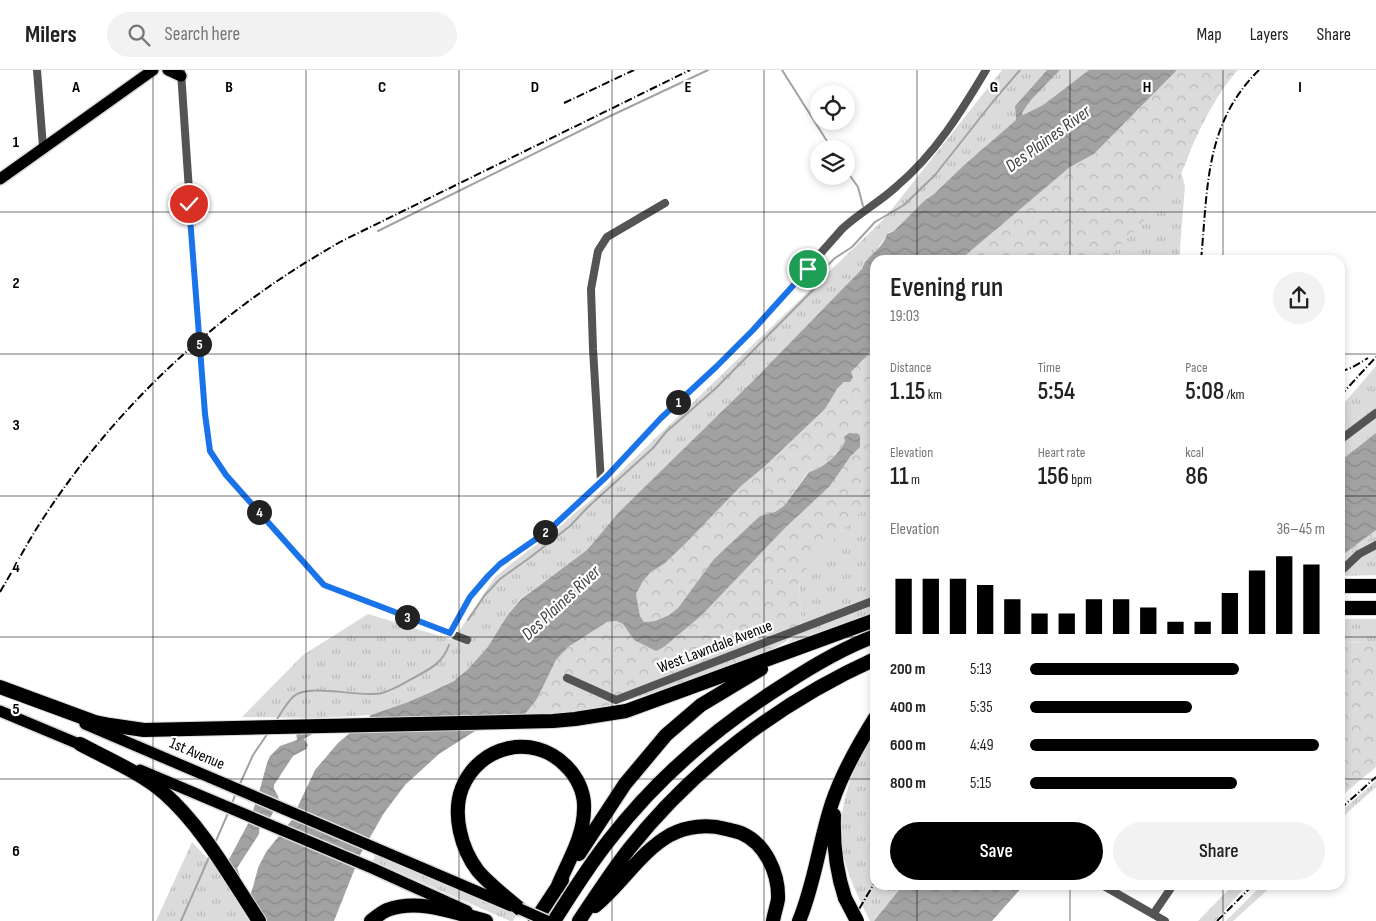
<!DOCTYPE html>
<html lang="en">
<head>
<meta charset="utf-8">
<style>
	:root { --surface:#fff; --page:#f2f2f2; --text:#222; --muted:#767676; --line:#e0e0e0; --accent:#000 }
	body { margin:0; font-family:"Sofia Sans Condensed",sans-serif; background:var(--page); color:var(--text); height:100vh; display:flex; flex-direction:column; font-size:19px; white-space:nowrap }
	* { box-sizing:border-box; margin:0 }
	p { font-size:16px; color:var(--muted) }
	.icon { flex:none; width:28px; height:28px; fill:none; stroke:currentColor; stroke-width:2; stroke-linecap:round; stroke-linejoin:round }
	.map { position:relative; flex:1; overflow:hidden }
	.drawer { position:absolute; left:870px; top:185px; width:475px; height:635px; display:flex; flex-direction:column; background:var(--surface); border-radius:15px; box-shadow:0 2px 8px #0003 }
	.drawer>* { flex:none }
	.controls { position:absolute; left:810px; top:15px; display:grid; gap:10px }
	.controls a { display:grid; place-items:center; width:45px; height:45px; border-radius:50%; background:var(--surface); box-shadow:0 2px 8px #0003; font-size:25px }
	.pin { position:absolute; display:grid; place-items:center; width:42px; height:42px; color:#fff; margin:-21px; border:2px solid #fff; border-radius:50%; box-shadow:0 1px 5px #0007 }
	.km { position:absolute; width:25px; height:25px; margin:-12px; border-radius:50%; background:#222; color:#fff; font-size:14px; line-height:25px; text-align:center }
	.round { display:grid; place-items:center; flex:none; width:52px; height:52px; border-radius:26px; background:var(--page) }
	.headline { display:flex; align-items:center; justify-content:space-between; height:85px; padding:0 20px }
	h1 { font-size:28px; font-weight:600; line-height:38px }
	.figures { display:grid; grid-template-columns:repeat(3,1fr); gap:8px; height:85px; padding:5px 20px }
	.figures div { display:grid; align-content:center }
	.figures b { font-size:25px; font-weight:600 }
	.figures small { font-size:14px; font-weight:400 }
	.figures p { font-size:14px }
	.chart { height:140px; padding:10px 20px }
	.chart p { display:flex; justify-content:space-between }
	.chart svg { width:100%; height:90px; margin-top:5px; stroke:var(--accent); stroke-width:6 }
	.cta { display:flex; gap:10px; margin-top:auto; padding:10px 20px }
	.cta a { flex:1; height:58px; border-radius:30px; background:var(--accent); color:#fff; font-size:20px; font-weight:600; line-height:58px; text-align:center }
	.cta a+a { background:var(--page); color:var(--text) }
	ul { padding:0 20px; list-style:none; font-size:16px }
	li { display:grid; grid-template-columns:80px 60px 1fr; align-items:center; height:38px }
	li i { height:12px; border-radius:6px; background:var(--accent) }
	header { display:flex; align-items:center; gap:30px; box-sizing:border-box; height:70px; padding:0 25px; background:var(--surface); border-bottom:1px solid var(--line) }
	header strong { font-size:24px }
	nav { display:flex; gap:28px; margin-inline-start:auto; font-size:18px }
	.search { width:350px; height:45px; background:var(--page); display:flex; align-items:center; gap:12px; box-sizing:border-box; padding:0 18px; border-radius:28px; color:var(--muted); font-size:19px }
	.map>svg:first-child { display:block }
	.grass { fill:url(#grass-tufts) }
	.forest { fill:url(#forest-crowns) }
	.water { fill:url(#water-waves) }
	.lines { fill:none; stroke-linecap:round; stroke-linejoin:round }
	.stream { stroke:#a2a2a2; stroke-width:2 }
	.primary-casing { stroke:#dbdbdb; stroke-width:14 }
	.motorway-casing { stroke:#dbdbdb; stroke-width:16 }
	.minor { stroke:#545454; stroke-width:8 }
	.primary { stroke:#000; stroke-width:11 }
	.motorway { stroke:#000; stroke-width:14 }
	.rail { stroke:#000; stroke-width:2; stroke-dasharray:8 2.5 1 2.5; stroke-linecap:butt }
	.primary-bridge-casing { stroke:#dbdbdb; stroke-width:14; stroke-linecap:butt }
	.motorway-bridge-casing { stroke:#dbdbdb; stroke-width:16; stroke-linecap:butt }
	.primary-bridge { stroke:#000; stroke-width:11 }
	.motorway-bridge { stroke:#000; stroke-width:14 }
	.route-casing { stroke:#fff; stroke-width:10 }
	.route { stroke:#1a73e8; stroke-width:6 }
	.grid { fill:none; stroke:#000; stroke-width:1; stroke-opacity:0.55 }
	.labels { text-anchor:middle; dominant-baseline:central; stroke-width:4.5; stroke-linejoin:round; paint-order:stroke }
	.street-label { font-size:16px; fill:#000; stroke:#fff }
	.water-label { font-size:18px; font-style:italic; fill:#434343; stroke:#fff }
	.grid-label { font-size:16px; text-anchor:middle; font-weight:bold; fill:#000; stroke:#fff; stroke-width:4.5; stroke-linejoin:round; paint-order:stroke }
</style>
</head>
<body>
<header>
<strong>Milers</strong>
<div class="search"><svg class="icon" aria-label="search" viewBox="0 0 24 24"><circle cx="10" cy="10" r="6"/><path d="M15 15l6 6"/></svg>Search here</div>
<nav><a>Map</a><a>Layers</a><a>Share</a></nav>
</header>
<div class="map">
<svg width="1376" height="851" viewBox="0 0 1376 851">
	<defs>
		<pattern id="grass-tufts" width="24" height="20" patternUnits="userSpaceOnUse" patternTransform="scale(1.25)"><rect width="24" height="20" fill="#dbdbdb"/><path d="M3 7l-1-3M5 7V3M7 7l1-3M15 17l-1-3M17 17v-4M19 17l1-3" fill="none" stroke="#bababa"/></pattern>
		<pattern id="forest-crowns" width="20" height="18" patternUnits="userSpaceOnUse" patternTransform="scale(1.25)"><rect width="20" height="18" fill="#dbdbdb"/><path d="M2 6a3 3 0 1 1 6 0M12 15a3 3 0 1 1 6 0" fill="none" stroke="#bababa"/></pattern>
		<pattern id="water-waves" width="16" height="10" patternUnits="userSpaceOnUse" patternTransform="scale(1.25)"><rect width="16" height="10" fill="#a2a2a2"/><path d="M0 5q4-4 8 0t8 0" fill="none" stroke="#8a8a8a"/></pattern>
	</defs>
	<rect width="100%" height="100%" fill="#fff"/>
	<path class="grass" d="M1002 0H1047L1015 36 1016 50 963 96 934 124 924 131 894 161 889 162 871 188 863 195 862 199 803 263 619 442 587 480 520 529 507 546 487 578 467 600 454 611 408 632 371 645 319 648 242 647 303 585 368 544 453 570 495 507 591 430 884 149Z
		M1060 0H1089L1043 35 1023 45 1022 43 1030 31Z
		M1181 102 1185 116 1179 190H1106L1153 141Z
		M1376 296V363L1340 391V338Z
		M875 427V543L787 573 799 562 801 551 799 509 813 490Z
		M1376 464V472L1340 498V491L1360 474Z
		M1376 477V505L1340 506 1361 486Z
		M1340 549H1376V573L1340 572Z
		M875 661V815H903L874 851H870C859 829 848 807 843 784 834 743 853 694 875 661Z
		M1376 711V717L1340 749V742Z
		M192 772 218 799 252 851H156Z
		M375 784 517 844 513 851H510L373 791Z
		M1262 815H1273L1233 851H1226Z"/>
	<path class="forest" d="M1177 0H1238C1222 17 1206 46 1196 68 1190 79 1187 93 1181 103 1161 136 1132 163 1106 190H960L1070 97 1094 84Z
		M875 277V427L813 490 799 509 801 551 799 562C777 581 747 589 721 599 657 622 594 647 525 644L537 629 556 590 568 577 607 552 616 551 623 554 634 570 656 580 664 577 702 545 785 458 830 416 850 387 860 377 845 371C840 384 822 399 808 402L784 436 738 468 714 489 678 538 669 545 655 551 644 552 640 546 636 524 643 511 651 502 664 494 685 474 741 416 764 397 825 339 832 325 844 312 858 293Z
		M1376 460V464L1360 474 1340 491V487Z
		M1340 572 1376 573V697L1340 727Z
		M1233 815H1247L1215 851H1198Z"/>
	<path class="water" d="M1047 0H1060L1030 31 1022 43 1023 45 1043 35 1089 0H1177L1094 84 1070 97 960 190H875V277L851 302 853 307 850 312H844L837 319 825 339 764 397 741 416 685 474 664 494 651 502 643 511 636 524 640 546 644 552 655 551 669 545 678 538 714 489 760 446 775 442 784 436 809 402C822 399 840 384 845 371L844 367 849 363 858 364 860 368V377L850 387 830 416 785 458 702 545 664 577 656 581 634 570 623 554 616 551 607 552 568 577 556 590 537 629 525 644 492 659 475 661 439 684 405 715 384 743 361 783 334 851H252L226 795 250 750 260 719 267 693 270 686 280 676 297 670 296 662 317 661 304 669 308 675 306 679 293 686 274 715V719L278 726 279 731 270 748 260 753 259 764 237 798 240 806V811L249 828 253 817 258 798 266 782 291 751 315 700 338 673 371 645 408 632 433 621 454 611 467 600 487 578 507 546 521 529 587 480 619 442 755 309 862 199C865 187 883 179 887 164L894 161 924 131 934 124 963 96 1016 50 1015 36Z
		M1376 363V460L1340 487V391Z
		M903 815H1024L992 851H874Z"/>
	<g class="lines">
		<path class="stream" d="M782 0 832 79
			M846 100 858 117 863 136
			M378 161 606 48 708 0
			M468 550 485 525 500 509 532 486 570 456 588 437 653 378 666 362 715 319 814 219 828 195 835 188 852 177 875 152 904 135 935 105 995 29 1020 0
			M276 651C281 643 287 632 294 626 310 613 361 628 382 623 394 620 406 612 417 606 432 598 443 592 449 575
			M239 716 253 685 268 663
			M232 734 236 722
			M215 773 229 741
			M181 851 210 785"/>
		<g class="primary-casing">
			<path id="primary" d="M168 0 181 6
				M0 109 153 0
				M0 641 86 677
				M85 654 511 836
				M140 700 372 798 467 841"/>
		</g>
		<g class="motorway-casing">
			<path id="motorway" d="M1340 516H1376
				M1340 538H1376
				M0 617 95 652 110 655 144 660 553 651 575 649 626 641 875 550
				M80 674C108 689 139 702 163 722 203 757 230 807 259 851
				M834 745C833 774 836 801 845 828
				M579 784 625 714 666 665 701 635 761 599
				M595 836C622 814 640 782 670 765 687 756 708 754 726 759 730 760 736 761 741 763 765 773 779 803 778 829 777 836 774 844 773 851
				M520 839C506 827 490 815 478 801 461 779 452 744 462 718 479 675 533 663 565 695 577 706 585 723 584 739 584 767 567 793 557 818
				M371 851C376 847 382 842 387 840 419 828 455 843 486 851
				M535 851 562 810
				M554 851C572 823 589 795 610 769 658 707 718 656 785 614 814 595 843 578 875 566
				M579 851C595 827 611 802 629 779 694 697 780 632 875 589
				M799 851C815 813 819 772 832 733 842 703 858 675 875 648"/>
		</g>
		<path class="minor" d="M37 0 43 77
			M181 2 199 269 205 344 210 381 226 405 324 515 467 570
			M1340 370 1376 343
			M601 412 593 279 591 219 598 181 607 167 665 133
			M1340 502 1359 484 1376 475
			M449 563 470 527 488 506 500 494 549 460 606 407 661 348 717 297 753 260 842 159C859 143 880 132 897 116 935 84 961 42 986 0
			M567 608 616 630 875 530
			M1102 815 1165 851
			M1154 843 1173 815"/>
		<use href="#primary" class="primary"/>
		<use href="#motorway" class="motorway"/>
		<path class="rail" d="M564 33 634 0
			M1201 190C1208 119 1204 54 1259 0
			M1340 302 1353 297 1368 288
			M1340 326 1376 287
			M0 522C15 497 28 471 44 447 120 331 221 239 342 171L690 0
			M1340 739 1376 707
			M852 851 875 812
			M1217 851 1253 815"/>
		<g class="primary-bridge-casing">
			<path id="primary-bridge" d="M520 839 547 851"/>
		</g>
		<g class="motorway-bridge-casing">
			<path id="motorway-bridge" d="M845 828 857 851"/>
		</g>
		<use href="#primary-bridge" class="primary-bridge"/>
		<use href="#motorway-bridge" class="motorway-bridge"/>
	</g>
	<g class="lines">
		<g class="route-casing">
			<path id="route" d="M189 134 205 344 210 381 226 405 324 515 450 563 470 527 488 506 500 494 549 460 606 407 661 348 716 297 753 260 808 199"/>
		</g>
		<use href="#route" class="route"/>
	</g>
	<path class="grid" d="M153 0V851M306 0V851M459 0V851M612 0V851M764 0V851M917 0V190M1070 0V190M1223 0V190M0 142H1376M0 284H875M1340 284H1376M0 426H875M1340 426H1376M0 567H875M1340 567H1376M0 709H875M1340 709H1376M917 815V851M1070 815V851M1223 815V851"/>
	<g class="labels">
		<g class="street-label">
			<text transform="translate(715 577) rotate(-21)">West Lawndale Avenue</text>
			<text transform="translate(197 684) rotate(23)">1st Avenue</text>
		</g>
		<g class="water-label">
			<text transform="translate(1048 69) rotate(-36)">Des Plaines River</text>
			<text transform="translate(561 533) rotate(-43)">Des Plaines River</text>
		</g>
	</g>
	<g class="grid-label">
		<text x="76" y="22">A</text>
		<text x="229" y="22">B</text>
		<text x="382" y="22">C</text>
		<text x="535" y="22">D</text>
		<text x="688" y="22">E</text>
		<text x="994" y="22">G</text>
		<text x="1147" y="22">H</text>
		<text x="1300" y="22">I</text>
		<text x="16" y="77">1</text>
		<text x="16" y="218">2</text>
		<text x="16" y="360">3</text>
		<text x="16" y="502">4</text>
		<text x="16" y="644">5</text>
		<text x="16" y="786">6</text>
	</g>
</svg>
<div class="controls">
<a><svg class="icon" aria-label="locate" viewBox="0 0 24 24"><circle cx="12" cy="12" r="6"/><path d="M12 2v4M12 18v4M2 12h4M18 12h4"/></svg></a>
<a><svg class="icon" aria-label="layers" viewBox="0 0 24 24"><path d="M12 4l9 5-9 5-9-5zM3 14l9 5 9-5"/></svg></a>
</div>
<div class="pin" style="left:808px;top:199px;background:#1e9e55"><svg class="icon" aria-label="arrive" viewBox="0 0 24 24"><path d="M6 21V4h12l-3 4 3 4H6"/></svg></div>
<div class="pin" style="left:189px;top:134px;background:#d93025"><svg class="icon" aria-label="check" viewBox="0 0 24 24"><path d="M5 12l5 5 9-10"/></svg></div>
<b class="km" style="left:678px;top:332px">1</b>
<b class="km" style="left:545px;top:462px">2</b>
<b class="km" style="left:407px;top:547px">3</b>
<b class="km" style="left:259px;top:442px">4</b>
<b class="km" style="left:199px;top:274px">5</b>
<section class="drawer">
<div class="headline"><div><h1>Evening run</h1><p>19:03</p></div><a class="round"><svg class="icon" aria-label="share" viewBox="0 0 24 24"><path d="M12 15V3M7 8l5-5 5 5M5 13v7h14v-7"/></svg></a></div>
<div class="figures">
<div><p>Distance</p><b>1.15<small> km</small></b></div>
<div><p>Time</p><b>5:54</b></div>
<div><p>Pace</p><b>5:08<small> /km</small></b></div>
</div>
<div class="figures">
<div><p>Elevation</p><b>11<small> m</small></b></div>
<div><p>Heart rate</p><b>156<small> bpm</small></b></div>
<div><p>kcal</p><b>86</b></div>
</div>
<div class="chart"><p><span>Elevation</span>36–45 m</p>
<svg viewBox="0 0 160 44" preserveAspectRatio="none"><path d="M5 44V17M15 44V17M25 44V17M35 44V20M45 44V27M55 44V34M65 44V34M75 44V27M85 44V27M95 44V31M105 44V38M115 44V38M125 44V24M135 44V13M145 44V6M155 44V10"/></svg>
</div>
<ul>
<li><b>200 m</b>5:13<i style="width:71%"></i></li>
<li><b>400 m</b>5:35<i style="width:55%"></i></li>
<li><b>600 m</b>4:49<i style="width:98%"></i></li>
<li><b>800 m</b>5:15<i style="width:70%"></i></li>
</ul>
<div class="cta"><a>Save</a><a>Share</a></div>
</section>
</div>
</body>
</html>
